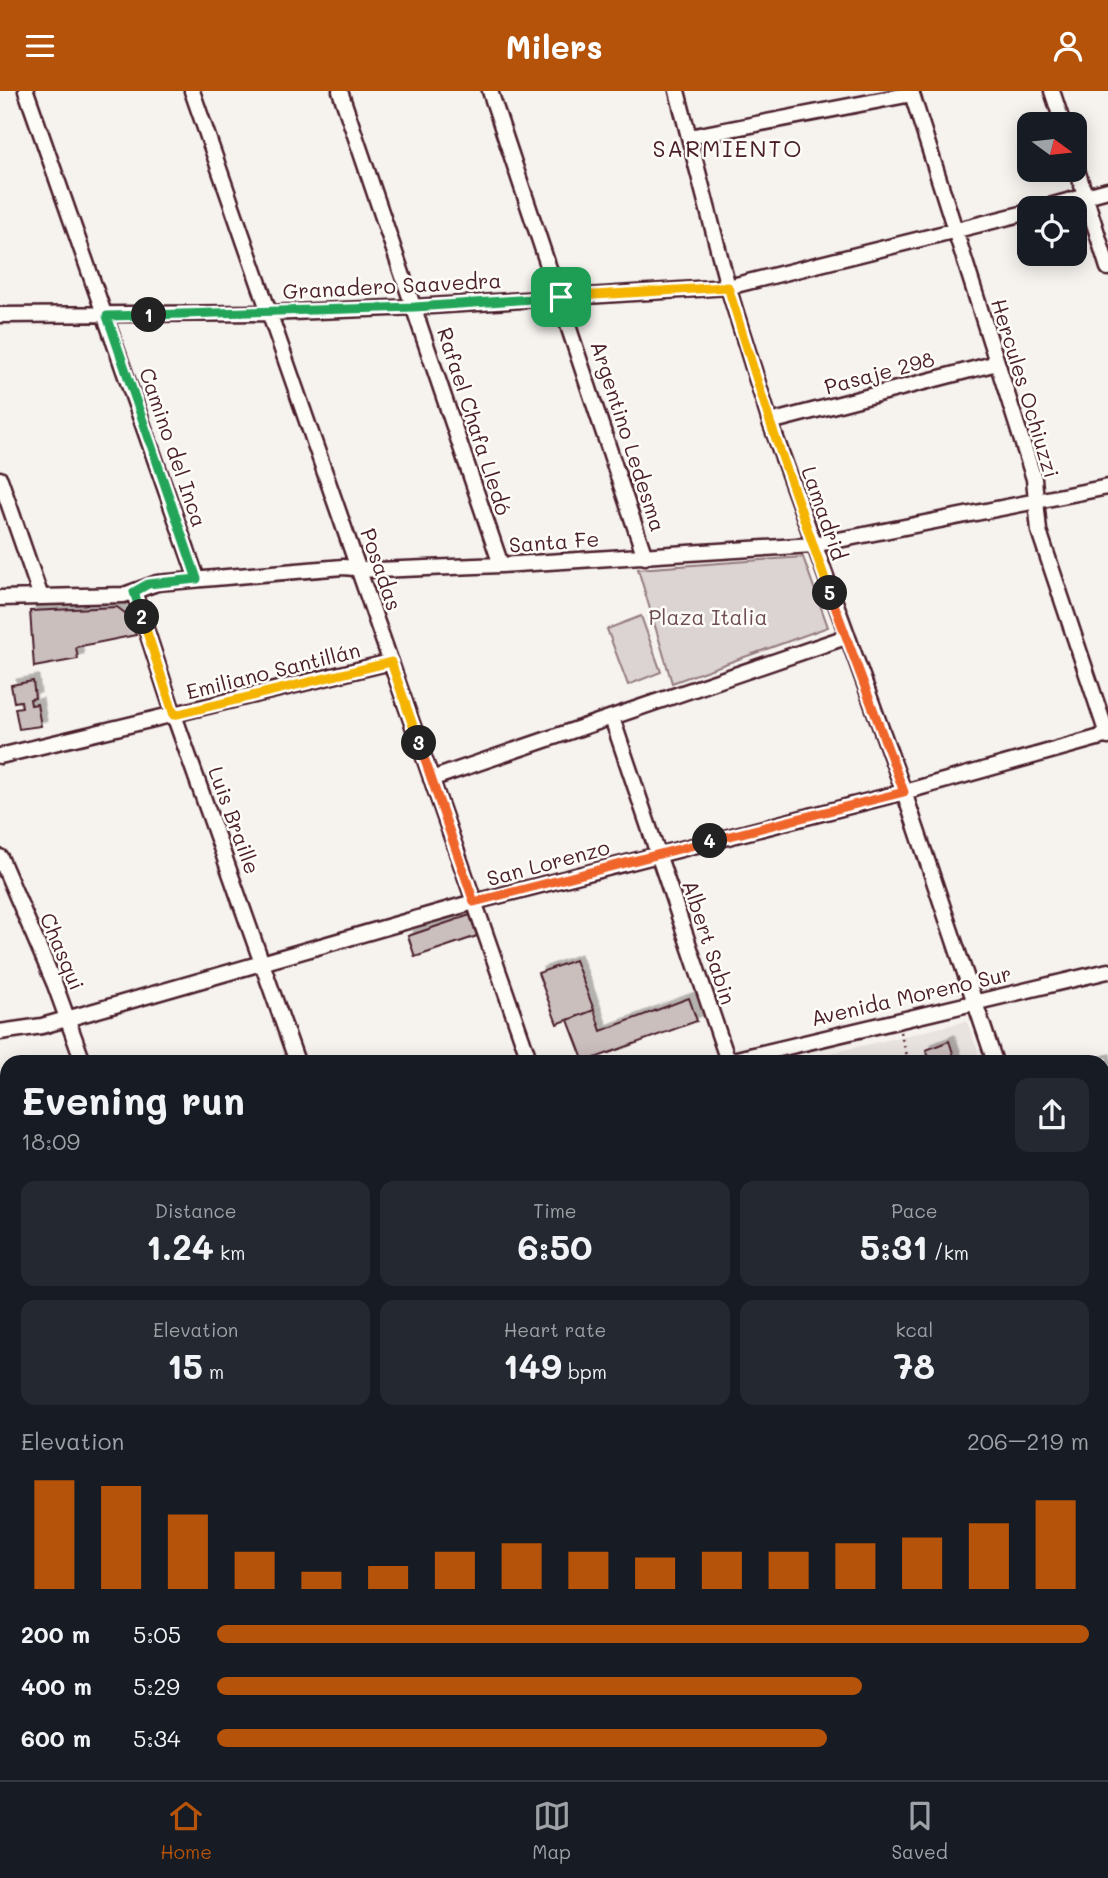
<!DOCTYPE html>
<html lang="en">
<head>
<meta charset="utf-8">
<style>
	:root { --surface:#171b24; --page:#242831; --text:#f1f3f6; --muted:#9ea1a6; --line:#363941; --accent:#b45309 }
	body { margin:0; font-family:Mali,sans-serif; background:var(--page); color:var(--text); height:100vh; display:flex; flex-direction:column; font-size:26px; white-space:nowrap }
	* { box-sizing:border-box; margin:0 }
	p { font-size:23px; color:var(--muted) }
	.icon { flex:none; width:38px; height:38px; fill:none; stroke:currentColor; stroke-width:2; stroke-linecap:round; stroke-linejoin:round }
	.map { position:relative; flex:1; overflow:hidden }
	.sheet { position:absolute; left:0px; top:964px; width:1110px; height:726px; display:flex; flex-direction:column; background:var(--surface); border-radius:21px 21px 0 0; box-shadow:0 4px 18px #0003 }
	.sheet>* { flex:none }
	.needle { width:46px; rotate:105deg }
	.controls { position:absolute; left:1017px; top:21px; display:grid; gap:14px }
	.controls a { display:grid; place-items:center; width:70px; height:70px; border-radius:14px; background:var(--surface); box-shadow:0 4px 18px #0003; font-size:35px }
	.pin { position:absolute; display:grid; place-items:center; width:60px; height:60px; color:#fff; margin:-30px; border-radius:14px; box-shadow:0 4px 10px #0006 }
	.km { position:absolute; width:35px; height:35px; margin:-18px; border-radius:50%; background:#222; color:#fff; font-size:19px; line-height:35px; text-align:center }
	.round { display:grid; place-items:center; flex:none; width:74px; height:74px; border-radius:14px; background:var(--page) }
	.overview { display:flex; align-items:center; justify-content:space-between; height:119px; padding:0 21px }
	h1 { font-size:38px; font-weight:800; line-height:52px }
	.metrics { display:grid; grid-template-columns:repeat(3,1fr); gap:10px; height:119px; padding:7px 21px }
	.metrics div { display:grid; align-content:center; border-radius:14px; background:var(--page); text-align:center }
	.metrics b { font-size:35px; font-weight:800 }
	.metrics small { font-size:19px; font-weight:400 }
	.metrics p { font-size:19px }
	.chart { height:196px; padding:14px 21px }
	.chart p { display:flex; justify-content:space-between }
	.chart svg { width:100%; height:126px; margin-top:7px; stroke:var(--accent); stroke-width:6 }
	ul { padding:0 21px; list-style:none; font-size:23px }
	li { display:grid; grid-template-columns:112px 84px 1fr; align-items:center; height:52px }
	li i { height:18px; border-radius:9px; background:var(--accent) }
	header { display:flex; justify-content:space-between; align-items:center; height:91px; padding:0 21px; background:var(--accent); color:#fff; font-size:32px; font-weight:800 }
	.menu { display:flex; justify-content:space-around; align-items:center; height:98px; border-top:2px solid var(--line); background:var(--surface); font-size:19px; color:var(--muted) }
	.menu a { display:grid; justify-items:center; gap:4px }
	.menu .on { color:var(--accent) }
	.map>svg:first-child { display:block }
	.built { fill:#e9e3e0 }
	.green { fill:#dcd4d2; stroke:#937a7e; stroke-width:2 }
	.building { fill:#cbbfbe; stroke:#4a1f2b; stroke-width:2; filter:url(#shadow) }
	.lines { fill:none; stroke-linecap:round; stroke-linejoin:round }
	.minor-casing { stroke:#4a1f2b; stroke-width:19 }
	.highway-casing { stroke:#4a1f2b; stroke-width:26 }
	.path { stroke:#4a1f2b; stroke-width:2.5; stroke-dasharray:2 5; stroke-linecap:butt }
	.minor { stroke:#fdfcf7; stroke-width:14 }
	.highway { stroke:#fdfcf7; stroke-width:21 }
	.split-1-casing { stroke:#fff; stroke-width:14 }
	.split-2-casing { stroke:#fff; stroke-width:14 }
	.split-3-casing { stroke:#fff; stroke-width:14 }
	.split-4-casing { stroke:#fff; stroke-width:14 }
	.split-5-casing { stroke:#fff; stroke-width:14 }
	.split-6-casing { stroke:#fff; stroke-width:14 }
	.split-1 { stroke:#22a559; stroke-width:9 }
	.split-2 { stroke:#22a559; stroke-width:9 }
	.split-3 { stroke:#f5b400; stroke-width:9 }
	.split-4 { stroke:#f0652b; stroke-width:9 }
	.split-5 { stroke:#f0652b; stroke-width:9 }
	.split-6 { stroke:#f5b400; stroke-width:9 }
	.labels { text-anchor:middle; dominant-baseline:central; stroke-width:5; stroke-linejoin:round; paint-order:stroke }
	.street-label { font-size:21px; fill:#4a1f2b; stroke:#fdfcf7 }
	.park-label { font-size:21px; fill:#6e4c55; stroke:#fdfcf7 }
	.neighbourhood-label { font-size:23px; letter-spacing:2px; fill:#4a1f2b; stroke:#fdfcf7 }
</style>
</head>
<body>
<header><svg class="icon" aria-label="menu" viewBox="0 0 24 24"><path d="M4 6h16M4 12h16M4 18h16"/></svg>Milers<svg class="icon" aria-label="person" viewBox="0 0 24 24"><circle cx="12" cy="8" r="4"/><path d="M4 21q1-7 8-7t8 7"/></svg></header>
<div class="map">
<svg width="1108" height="1689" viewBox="0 0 1108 1689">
	<defs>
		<filter id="shadow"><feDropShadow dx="5.5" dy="-5.5" stdDeviation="0" flood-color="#0004"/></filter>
	</defs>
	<rect width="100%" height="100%" fill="#f6f3ef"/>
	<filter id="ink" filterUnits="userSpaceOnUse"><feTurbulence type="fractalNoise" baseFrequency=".0143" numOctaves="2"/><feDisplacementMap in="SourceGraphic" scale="14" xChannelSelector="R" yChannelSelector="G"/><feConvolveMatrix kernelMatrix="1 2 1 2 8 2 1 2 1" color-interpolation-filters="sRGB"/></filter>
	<g filter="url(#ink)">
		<path class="built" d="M967 930 982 971H793Z
			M1103 1306 1108 1322V1450H1103Z
			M0 1418 7 1438V1558L0 1559Z"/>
		<path class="green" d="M803 466 828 536 672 592 638 478Z
			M641 525 661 581 628 594 607 538Z
			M7 1248V1302L0 1303V1249Z
			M7 1312V1367H1L0 1313Z
			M0 1614H7V1665L0 1662Z
			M49 1684H189L187 1689H63Z
			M332 1684 389 1686 388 1689H331Z"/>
		<path class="building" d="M117 516 129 525 136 544 76 556 78 568 34 576 30 520Z
			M33 590 35 607 30 608 31 614 37 613 41 635 19 638 15 617 22 616 21 610 14 611 11 594Z
			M470 824 477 845 415 866 408 845Z
			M575 869 594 919 557 933 538 882Z
			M689 907 697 930 584 971 568 929 594 919 601 940Z
			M949 950 956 971H931L926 959Z
			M1104 969 1108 992 1102 993V971H1096Z"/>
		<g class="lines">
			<g class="minor-casing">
				<path id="minor" d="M26 0 197 488
					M192 0 530 971
					M340 0 501 474
					M490 0 645 466
					M677 0 728 196 770 331 904 701 995 971
					M911 0 1034 388 1039 440 1108 646
					M1052 0 1063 33
					M689 46 912 3
					M1074 69 1108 177
					M1042 117 1108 99
					M0 224 268 222 415 216 728 196 1029 121
					M770 331 997 272
					M0 388 41 506
					M134 501 174 624 297 971
					M0 507 124 504 157 492 343 476 377 479 501 474 813 454 1108 396
					M612 627 728 970
					M0 665 391 571
					M431 688 846 546
					M0 766 55 894 83 971
					M0 941 42 935 474 811 904 701 1108 644
					M724 971 1108 880
					M0 1156 7 1155
					M1102 1213 1108 1212
					M1102 1272 1108 1288
					M0 1669 7 1672
					M32 1684 45 1689
					M569 1684 570 1689
					M709 1684 710 1689
					M863 1684 864 1689
					M1016 1684 1017 1689
					M196 1689 197 1684"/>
			</g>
			<g class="highway-casing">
				<path id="highway" d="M1102 1473 1108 1472
					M1102 1494H1108
					M0 1578 7 1577
					M0 1596H7"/>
			</g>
			<path class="path" d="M900 941 909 971"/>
			<use href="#minor" class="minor"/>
			<use href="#highway" class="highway"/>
		</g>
	</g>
	<g class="lines" filter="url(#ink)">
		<g class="split-1-casing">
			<path id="split-1" d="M149 224 415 216 561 206"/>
		</g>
		<g class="split-2-casing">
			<path id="split-2" d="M142 526 134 501 148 493 197 488 107 225 149 224"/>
		</g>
		<g class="split-3-casing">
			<path id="split-3" d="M142 526 174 624 391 571 419 652"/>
		</g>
		<g class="split-4-casing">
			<path id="split-4" d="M419 652 474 811 710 750"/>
		</g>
		<g class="split-5-casing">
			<path id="split-5" d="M710 750 904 701 830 502"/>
		</g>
		<g class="split-6-casing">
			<path id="split-6" d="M561 206 728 196 770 331 830 502"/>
		</g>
		<use href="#split-1" class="split-1"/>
		<use href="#split-2" class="split-2"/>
		<use href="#split-3" class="split-3"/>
		<use href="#split-4" class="split-4"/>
		<use href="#split-5" class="split-5"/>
		<use href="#split-6" class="split-6"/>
	</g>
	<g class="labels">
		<g class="street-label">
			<text transform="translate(392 194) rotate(-3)">Granadero Saavedra</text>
			<text transform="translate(879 281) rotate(-15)">Pasaje 298</text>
			<text transform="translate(1026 297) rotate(73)">Hercules Ochiuzzi</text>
			<text transform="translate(475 330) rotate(72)">Rafael Chafa Lledó</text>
			<text transform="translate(629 345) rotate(72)">Argentino Ledesma</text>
			<text transform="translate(174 356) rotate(71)">Camino del Inca</text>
			<text transform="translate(825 422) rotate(71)">Lamadrid</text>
			<text transform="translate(554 450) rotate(-4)">Santa Fe</text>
			<text transform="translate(382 478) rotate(71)">Posadas</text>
			<text transform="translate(273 579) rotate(-14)">Emiliano Santillán</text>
			<text transform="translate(235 729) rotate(70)">Luis Braille</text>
			<text transform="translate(548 771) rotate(-15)">San Lorenzo</text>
			<text transform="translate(710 851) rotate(72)">Albert Sabin</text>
			<text transform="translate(63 860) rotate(67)">Chasqui</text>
			<text transform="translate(911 904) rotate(-13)">Avenida Moreno Sur</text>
		</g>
		<g class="park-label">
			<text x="708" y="525">Plaza Italia</text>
		</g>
		<g class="neighbourhood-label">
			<text x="728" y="57">SARMIENTO</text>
		</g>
	</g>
</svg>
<div class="controls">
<a><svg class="needle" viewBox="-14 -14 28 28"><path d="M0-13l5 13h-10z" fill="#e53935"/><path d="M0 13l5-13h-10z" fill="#9ea1a6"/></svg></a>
<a><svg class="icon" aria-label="locate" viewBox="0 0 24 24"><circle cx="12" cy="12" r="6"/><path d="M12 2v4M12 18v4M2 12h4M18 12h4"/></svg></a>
</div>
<div class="pin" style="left:561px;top:206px;background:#1e9e55"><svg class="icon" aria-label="arrive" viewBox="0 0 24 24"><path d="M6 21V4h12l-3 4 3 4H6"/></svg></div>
<b class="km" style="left:149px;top:224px">1</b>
<b class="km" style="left:142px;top:526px">2</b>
<b class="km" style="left:419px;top:652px">3</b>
<b class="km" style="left:710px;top:750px">4</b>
<b class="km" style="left:830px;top:502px">5</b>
<section class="sheet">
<div class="overview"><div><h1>Evening run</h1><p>18:09</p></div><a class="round"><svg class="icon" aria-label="share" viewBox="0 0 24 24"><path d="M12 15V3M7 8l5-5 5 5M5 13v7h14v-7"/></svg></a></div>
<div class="metrics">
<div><p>Distance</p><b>1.24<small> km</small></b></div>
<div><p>Time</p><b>6:50</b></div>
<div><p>Pace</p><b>5:31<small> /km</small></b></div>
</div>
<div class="metrics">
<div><p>Elevation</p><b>15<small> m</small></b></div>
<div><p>Heart rate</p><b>149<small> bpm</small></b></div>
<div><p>kcal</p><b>78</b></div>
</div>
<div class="chart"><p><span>Elevation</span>206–219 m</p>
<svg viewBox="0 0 160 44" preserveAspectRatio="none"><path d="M5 44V6M15 44V8M25 44V18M35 44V31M45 44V38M55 44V36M65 44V31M75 44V28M85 44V31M95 44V33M105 44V31M115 44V31M125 44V28M135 44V26M145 44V21M155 44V13"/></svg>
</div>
<ul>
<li><b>200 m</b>5:05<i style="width:100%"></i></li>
<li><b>400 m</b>5:29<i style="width:74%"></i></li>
<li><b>600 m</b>5:34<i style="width:70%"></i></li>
</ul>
</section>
</div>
<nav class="menu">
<a class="on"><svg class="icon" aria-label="home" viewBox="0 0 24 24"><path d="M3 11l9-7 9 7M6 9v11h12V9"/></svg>Home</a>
<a><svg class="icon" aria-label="map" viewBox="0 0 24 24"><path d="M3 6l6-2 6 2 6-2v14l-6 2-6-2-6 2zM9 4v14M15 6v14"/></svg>Map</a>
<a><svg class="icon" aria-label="saved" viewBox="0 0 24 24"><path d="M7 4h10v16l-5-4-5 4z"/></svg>Saved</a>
</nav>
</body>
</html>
